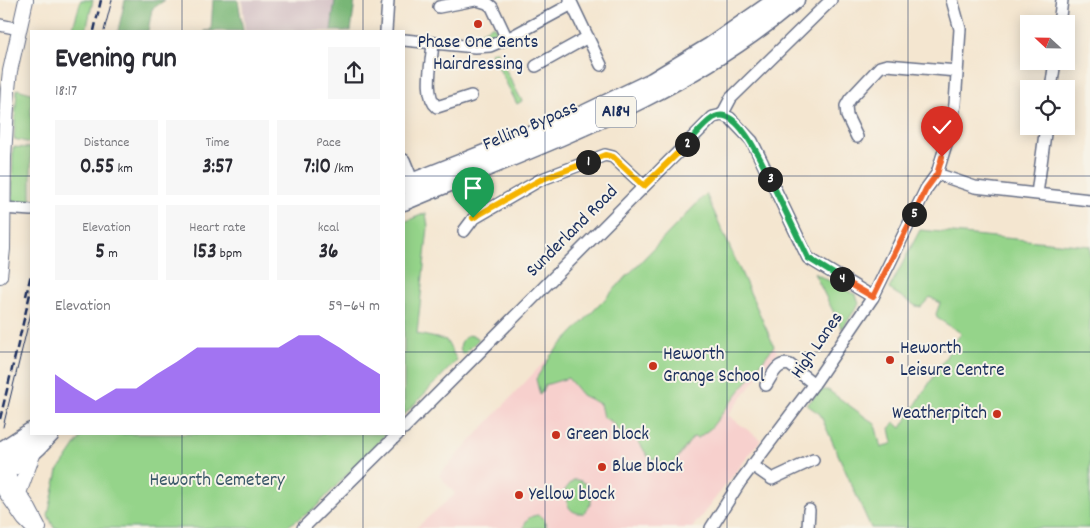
<!DOCTYPE html>
<html lang="en">
<head>
<meta charset="utf-8">
<style>
	:root { --surface:#fff; --page:#f7f7f7; --text:#2b2b33; --muted:#7c7c81; --accent:#7c3aed }
	body { margin:0; font-family:Dekko,sans-serif; background:var(--page); color:var(--text); height:100vh; display:flex; flex-direction:column; font-size:19px; white-space:nowrap }
	* { box-sizing:border-box; margin:0 }
	p { font-size:16px; color:var(--muted) }
	.icon { flex:none; width:28px; height:28px; fill:none; stroke:currentColor; stroke-width:2; stroke-linecap:round; stroke-linejoin:round }
	.map { position:relative; flex:1; overflow:hidden }
	.side { position:absolute; left:30px; top:30px; width:375px; height:405px; display:flex; flex-direction:column; background:var(--surface); border-radius:0px; box-shadow:0 2px 12px #0003 }
	.side>* { flex:none }
	.needle { width:32px; rotate:292deg }
	.controls { position:absolute; left:1020px; top:15px; display:grid; gap:10px }
	.controls a { display:grid; place-items:center; width:55px; height:55px; border-radius:0px; background:var(--surface); box-shadow:0 2px 12px #0003; font-size:25px }
	.pin { position:absolute; display:grid; place-items:center; width:42px; height:42px; color:#fff; margin:-51px -21px; border-radius:50% 50% 50% 0; rotate:-45deg; box-shadow:0 0 5px #0007 }
	.pin .icon { rotate:45deg }
	.km { position:absolute; width:25px; height:25px; margin:-12px; border-radius:50%; background:#222; color:#fff; font-size:14px; line-height:25px; text-align:center }
	.round { display:grid; place-items:center; flex:none; width:52px; height:52px; border-radius:0px; background:var(--page) }
	.overview { display:flex; align-items:center; justify-content:space-between; height:85px; padding:0 25px }
	h1 { font-size:28px; font-weight:700; line-height:38px }
	.stats { display:grid; grid-template-columns:repeat(3,1fr); gap:8px; height:85px; padding:5px 25px }
	.stats div { display:grid; align-content:center; border-radius:0px; background:var(--page); text-align:center }
	.stats b { font-size:21px; font-weight:700 }
	.stats small { font-size:14px; font-weight:400 }
	.stats p { font-size:14px }
	.chart { height:140px; padding:10px 25px }
	.chart p { display:flex; justify-content:space-between }
	.chart svg { width:100%; height:90px; margin-top:5px; fill:var(--accent); opacity:.7 }
	.map>svg:first-child { display:block }
	.built { fill:#f7d0cd }
	.industrial { fill:#d2bec3 }
	.green { fill:#95d48a; stroke:#588274 }
	.forest { fill:#78b676; stroke:#4a726a }
	.lines { fill:none; stroke-linecap:round; stroke-linejoin:round }
	.minor-casing { stroke:#676f86; stroke-width:14 }
	.major-casing { stroke:#676f86; stroke-width:16 }
	.highway-casing { stroke:#676f86; stroke-width:19 }
	.minor { stroke:#fff; stroke-width:11 }
	.major { stroke:#fff; stroke-width:14 }
	.highway { stroke:#fff; stroke-width:16 }
	.tram { stroke:#1b2f5e; stroke-width:1 }
	.rail { stroke:#1b2f5e; stroke-width:2.5; stroke-dasharray:8 4; stroke-linecap:butt }
	.split-1-casing { stroke:#fff; stroke-width:10 }
	.split-2-casing { stroke:#fff; stroke-width:10 }
	.split-3-casing { stroke:#fff; stroke-width:10 }
	.split-4-casing { stroke:#fff; stroke-width:10 }
	.split-5-casing { stroke:#fff; stroke-width:10 }
	.split-6-casing { stroke:#fff; stroke-width:10 }
	.split-1 { stroke:#f5b400; stroke-width:6 }
	.split-2 { stroke:#f5b400; stroke-width:6 }
	.split-3 { stroke:#22a559; stroke-width:6 }
	.split-4 { stroke:#22a559; stroke-width:6 }
	.split-5 { stroke:#f0652b; stroke-width:6 }
	.split-6 { stroke:#f0652b; stroke-width:6 }
	.grid { fill:none; stroke:#1b2f5e; stroke-width:1; stroke-opacity:0.55 }
	.poi-dot { fill:#c8321e; stroke:#f7f3e8; stroke-width:2 }
	.labels { text-anchor:middle; dominant-baseline:central; stroke-width:4; stroke-linejoin:round; paint-order:stroke }
	.shield { fill:#f7f3e8; stroke:#5d6a87; stroke-width:1 }
	.shield-label { font-size:18px; font-weight:bold; fill:#1b2f5e }
	.poi-label { font-size:19px; fill:#1b2f5e; stroke:#f7f3e8; text-anchor:start }
	.street-label { font-size:19px; fill:#1b2f5e; stroke:#f7f3e8 }
	.park-label { font-size:19px; fill:#3a5869; stroke:#f7f3e8 }
</style>
</head>
<body>
<div class="map">
<svg width="1090" height="528" viewBox="0 0 1090 528">
	<rect width="100%" height="100%" fill="#f7f3e8"/>
	<filter id="ink" filterUnits="userSpaceOnUse"><feTurbulence type="fractalNoise" baseFrequency=".02" numOctaves="2"/><feDisplacementMap in="SourceGraphic" scale="10" xChannelSelector="R" yChannelSelector="G"/><feConvolveMatrix kernelMatrix="1 2 1 2 8 2 1 2 1" color-interpolation-filters="sRGB"/></filter>
	<filter id="wash" filterUnits="userSpaceOnUse"><feTurbulence type="fractalNoise" baseFrequency=".0096" numOctaves="4" result="noise"/><feDisplacementMap in="SourceGraphic" scale="20" xChannelSelector="R" yChannelSelector="G"/><feGaussianBlur stdDeviation="1.12" result="paint"/><feColorMatrix in="noise" values="0 0 0 0 0 0 0 0 0 0 0 0 0 0 0 0 0 1.4 0 .05"/><feComposite in="paint" operator="in"/></filter>
	<g filter="url(#wash)">
		<rect width="100%" height="100%" fill="#f4e6d0"/>
		<path class="built" d="M706 194 777 352 728 415 761 440 692 528H416L455 494 439 475 530 377Z"/>
		<path class="industrial" d="M242 0H346L343 31H245Z"/>
		<path class="green" d="M81 0H93L86 31H72Z
			M494 25 497 31 494 35 483 39 470 37Z
			M496 51 522 101 517 104 491 53Z
			M17 89 31 93V143L14 139Z
			M13 147 31 148V202H12Z
			M706 194 774 346 711 428 698 438 693 437 668 471 657 459H650C641 448 641 440 628 434L622 436 612 422 603 417 600 404 582 395 568 378 545 385 540 395 536 379 551 355Z
			M426 213 428 227 417 334 446 340 457 360 404 415V222Z
			M920 230 1090 246V528H871L820 414 807 405 820 390H828L875 424 881 448 893 443 890 428 894 422 901 428 961 333 937 318 936 314 940 303 930 297 921 307 916 306 889 289Z
			M814 273 856 295 859 304 842 329Z
			M468 335 474 336 479 339 463 355C458 347 460 341 468 335Z
			M83 434H386L314 509 285 528H54L48 515 58 471Z
			M573 480C587 479 592 490 591 503L584 513C568 515 566 502 565 490Z
			M538 515 544 519 547 528H524C525 519 530 516 538 515Z"/>
		<path class="forest" d="M125 0H165L152 9 148 31H118Z
			M213 0H238L243 31H204L211 30Z
			M335 0H355L351 31H331Z"/>
	</g>
	<g filter="url(#ink)">
		<g class="lines">
			<g class="minor-casing">
				<path id="minor" d="M477 0 487 3 492 7 507 39
					M570 0 601 65
					M439 7 475 0
					M1059 24 1062 0
					M0 25 19 29
					M386 31 388 0
					M404 40 475 47 490 46 511 37 572 4
					M433 43C432 61 423 95 437 107L471 96
					M536 66 588 37
					M1051 89 1055 61
					M722 115 730 118 752 141 808 258 873 297
					M857 137 847 116 846 106 850 99 880 67 887 65 957 71
					M404 160 415 187
					M937 174 975 187 1090 200
					M1037 194 1046 126
					M3 208 31 210
					M464 231 473 219 540 180 605 155 613 157 644 186
					M766 385C772 376 777 361 790 365L814 384
					M404 428 713 117 722 115 731 98 831 0
					M752 465 772 479 813 460
					M303 528 398 434
					M711 528 740 482 816 381 873 297 926 189 937 174 950 131 955 104 960 29 952 0
					M808 528 809 510"/>
			</g>
			<g class="major-casing">
				<path id="major" d="M0 276 3 249 4 157 8 89 10 71 26 0
					M0 465 28 507 39 528
					M0 465 34 442 43 438
					M0 484 24 519 33 528
					M19 493 34 452"/>
			</g>
			<g class="highway-casing">
				<path id="highway" d="M404 185 583 114 652 81 710 46 776 0
					M404 202C539 145 683 97 796 0
					M0 451 31 431
					M0 476C20 465 36 451 51 434"/>
			</g>
			<use href="#minor" class="minor"/>
			<use href="#major" class="major"/>
			<use href="#highway" class="highway"/>
			<path class="tram" d="M104 31 112 0
				M3 427 31 313"/>
			<path class="rail" d="M94 31 101 0
				M26 296 31 274
				M0 419 31 290"/>
		</g>
	</g>
	<g class="lines" filter="url(#ink)">
		<g class="split-1-casing">
			<path id="split-1" d="M473 218 540 180 588 162"/>
		</g>
		<g class="split-2-casing">
			<path id="split-2" d="M588 162 605 155 613 157 644 186 687 144"/>
		</g>
		<g class="split-3-casing">
			<path id="split-3" d="M687 144C694 137 706 121 715 117 738 106 762 163 770 179"/>
		</g>
		<g class="split-4-casing">
			<path id="split-4" d="M770 179 808 258 842 279"/>
		</g>
		<g class="split-5-casing">
			<path id="split-5" d="M842 279 873 297 914 214"/>
		</g>
		<g class="split-6-casing">
			<path id="split-6" d="M914 214 926 189 937 174 942 157"/>
		</g>
		<use href="#split-1" class="split-1"/>
		<use href="#split-2" class="split-2"/>
		<use href="#split-3" class="split-3"/>
		<use href="#split-4" class="split-4"/>
		<use href="#split-5" class="split-5"/>
		<use href="#split-6" class="split-6"/>
	</g>
	<path class="grid" d="M182 0V31M363 0V31M545 0V528M727 0V528M908 0V528M0 176H31M404 176H1090M0 352H31M404 352H1090M182 434V528M363 434V528"/>
	<g class="poi-dot">
		<circle cx="478" cy="24" r="5"/>
		<circle cx="890" cy="360" r="5"/>
		<circle cx="653" cy="366" r="5"/>
		<circle cx="997" cy="414" r="5"/>
		<circle cx="556" cy="435" r="5"/>
		<circle cx="602" cy="467" r="5"/>
		<circle cx="519" cy="495" r="5"/>
	</g>
	<g class="labels">
		<rect class="shield" x="596" y="96.5" width="40" height="31" rx="4"/>
		<g class="shield-label">
			<text x="616" y="112">A184</text>
		</g>
		<g class="poi-label">
			<text x="478" y="43" text-anchor="middle">Phase One Gents<tspan x="478" dy="22">Hairdressing</tspan></text>
			<text x="900" y="349">Heworth<tspan x="900" dy="22">Leisure Centre</tspan></text>
			<text x="663" y="355">Heworth<tspan x="663" dy="22">Grange School</tspan></text>
			<text x="987" y="414" text-anchor="end">Weatherpitch</text>
			<text x="566" y="435">Green block</text>
			<text x="612" y="467">Blue block</text>
			<text x="529" y="495">Yellow block</text>
		</g>
		<g class="street-label">
			<text transform="translate(531 127) rotate(-23)">Felling Bypass</text>
			<text transform="translate(573 232) rotate(-45)">Sunderland Road</text>
			<text transform="translate(818 346) rotate(-55)">High Lanes</text>
		</g>
		<g class="park-label">
			<text x="217" y="481">Heworth Cemetery</text>
		</g>
	</g>
</svg>
<div class="controls">
<a><svg class="needle" viewBox="-14 -14 28 28"><path d="M0-13l5 13h-10z" fill="#e53935"/><path d="M0 13l5-13h-10z" fill="#7c7c81"/></svg></a>
<a><svg class="icon" aria-label="locate" viewBox="0 0 24 24"><circle cx="12" cy="12" r="6"/><path d="M12 2v4M12 18v4M2 12h4M18 12h4"/></svg></a>
</div>
<div class="pin" style="left:473px;top:218px;background:#1e9e55"><svg class="icon" aria-label="arrive" viewBox="0 0 24 24"><path d="M6 21V4h12l-3 4 3 4H6"/></svg></div>
<div class="pin" style="left:942px;top:157px;background:#d93025"><svg class="icon" aria-label="check" viewBox="0 0 24 24"><path d="M5 12l5 5 9-10"/></svg></div>
<b class="km" style="left:588px;top:162px">1</b>
<b class="km" style="left:687px;top:144px">2</b>
<b class="km" style="left:770px;top:179px">3</b>
<b class="km" style="left:842px;top:279px">4</b>
<b class="km" style="left:914px;top:214px">5</b>
<section class="side">
<div class="overview"><div><h1>Evening run</h1><p>18:17</p></div><a class="round"><svg class="icon" aria-label="share" viewBox="0 0 24 24"><path d="M12 15V3M7 8l5-5 5 5M5 13v7h14v-7"/></svg></a></div>
<div class="stats">
<div><p>Distance</p><b>0.55<small> km</small></b></div>
<div><p>Time</p><b>3:57</b></div>
<div><p>Pace</p><b>7:10<small> /km</small></b></div>
</div>
<div class="stats">
<div><p>Elevation</p><b>5<small> m</small></b></div>
<div><p>Heart rate</p><b>153<small> bpm</small></b></div>
<div><p>kcal</p><b>36</b></div>
</div>
<div class="chart"><p><span>Elevation</span>59–64 m</p>
<svg viewBox="0 0 160 44" preserveAspectRatio="none"><path d="M0 44V25L10 32L20 38L30 32L40 32L50 25L60 19L70 12L80 12L90 12L100 12L110 12L120 6L130 6L140 12L150 19L160 25V44z"/></svg>
</div>
</section>
</div>
</body>
</html>
